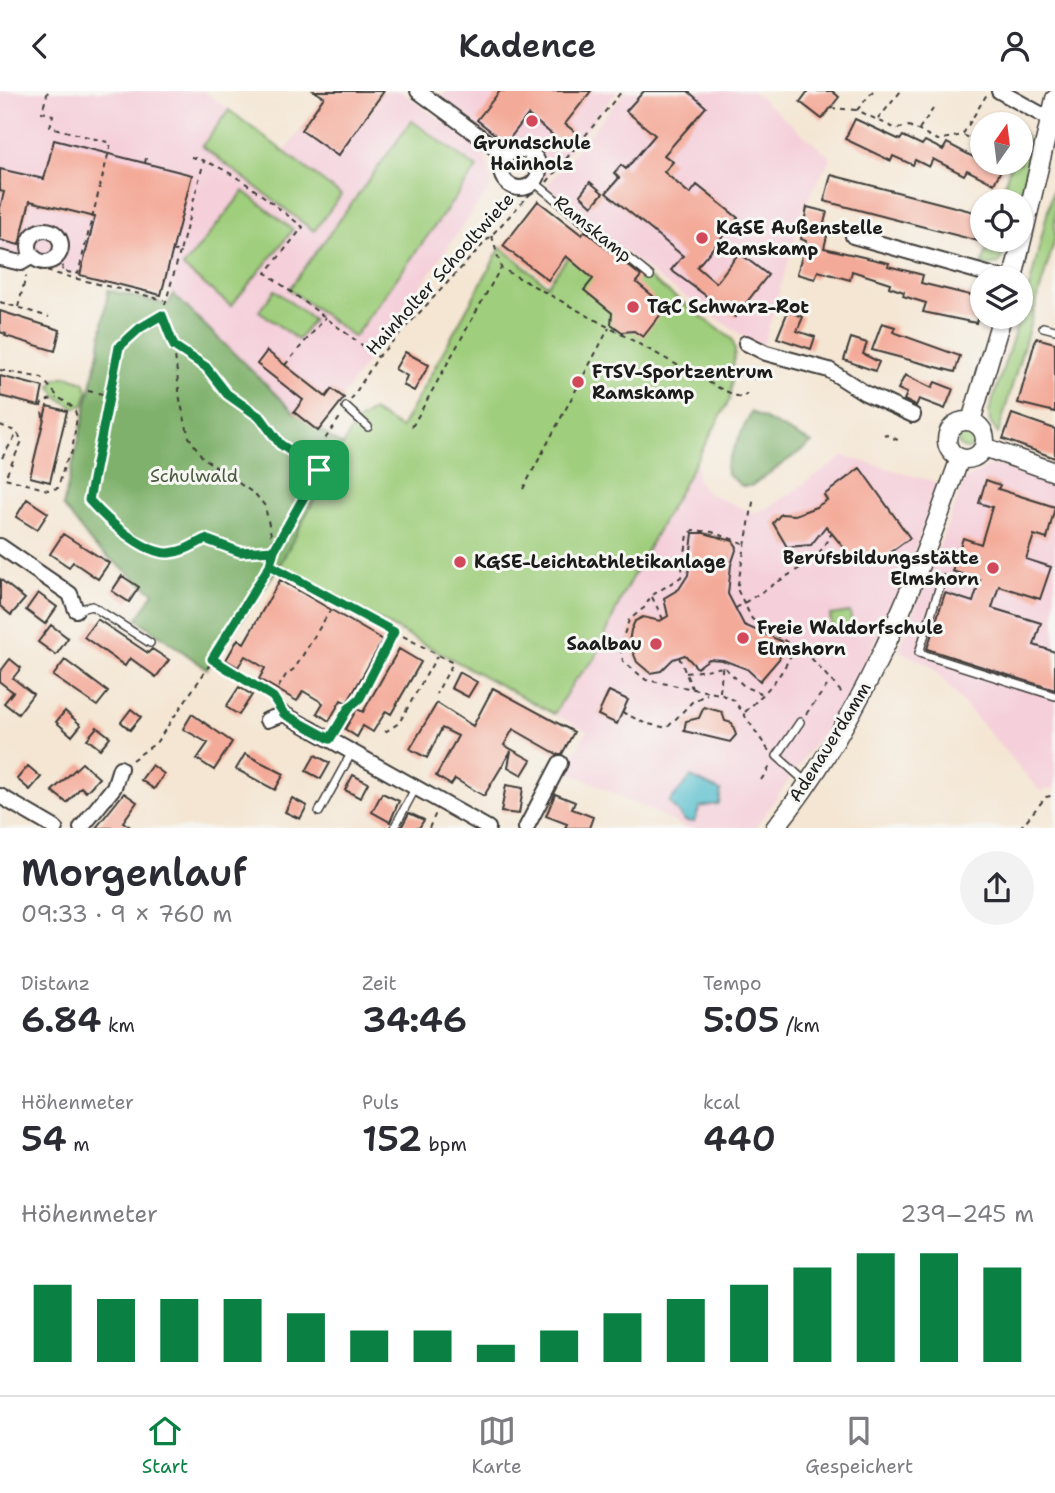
<!DOCTYPE html>
<html lang="de">
<head>
<meta charset="utf-8">
<style>
	:root { --surface:#fff; --page:#f2f2f3; --text:#2b2b33; --muted:#7c7c81; --line:#e1e1e2; --accent:#0b8043 }
	body { margin:0; font-family:"Shantell Sans",sans-serif; background:var(--page); color:var(--text); height:100vh; display:flex; flex-direction:column; font-size:26px; white-space:nowrap }
	* { box-sizing:border-box; margin:0 }
	p { font-size:23px; color:var(--muted) }
	.icon { flex:none; width:38px; height:38px; fill:none; stroke:currentColor; stroke-width:2; stroke-linecap:round; stroke-linejoin:round }
	.map { position:relative; height:737px; overflow:hidden }
	.details { display:flex; flex-direction:column; background:var(--surface); flex:1 }
	.details>* { flex:none }
	.needle { width:46px; rotate:14deg }
	.buttons { position:absolute; left:970px; top:21px; display:grid; gap:14px }
	.buttons a { display:grid; place-items:center; width:63px; height:63px; border-radius:50%; background:var(--surface); box-shadow:0 2px 5px #0004; font-size:35px }
	.pin { position:absolute; display:grid; place-items:center; width:60px; height:60px; color:#fff; margin:-30px; border-radius:14px; box-shadow:0 4px 10px #0006 }
	.round { display:grid; place-items:center; flex:none; width:74px; height:74px; border-radius:37px; background:var(--page) }
	.head { display:flex; align-items:center; justify-content:space-between; height:119px; padding:0 21px }
	h1 { font-size:38px; font-weight:600; line-height:52px }
	.stats { display:grid; grid-template-columns:repeat(3,1fr); gap:10px; height:119px; padding:7px 21px }
	.stats div { display:grid; align-content:center }
	.stats b { font-size:35px; font-weight:600 }
	.stats small { font-size:19px; font-weight:400 }
	.stats p { font-size:19px }
	.chart { height:196px; padding:14px 21px }
	.chart p { display:flex; justify-content:space-between }
	.chart svg { width:100%; height:126px; margin-top:7px; stroke:var(--accent); stroke-width:6 }
	header { display:flex; justify-content:space-between; align-items:center; height:91px; padding:0 21px; background:var(--surface); font-size:32px; font-weight:600 }
	.dock { display:flex; justify-content:space-around; align-items:center; height:98px; border-top:2px solid var(--line); background:var(--surface); font-size:19px; color:var(--muted) }
	.dock a { display:grid; justify-items:center; gap:4px }
	.dock .on { color:var(--accent) }
	.map>svg:first-child { display:block }
	.built { fill:#f5cfda }
	.green { fill:#9fce7c; stroke:#5e754c; stroke-width:2 }
	.forest { fill:#7fb16c; stroke:#4e6644; stroke-width:2 }
	.water { fill:#50bbcb; stroke:#366c74; stroke-width:2 }
	.building { fill:#f4aa99 }
	.lines { fill:none; stroke-linecap:round; stroke-linejoin:round }
	.service-casing { stroke:#3c3a37; stroke-width:10 }
	.minor-casing { stroke:#3c3a37; stroke-width:18 }
	.tertiary-casing { stroke:#3c3a37; stroke-width:21 }
	.path { stroke:#3c3a37; stroke-width:2; stroke-dasharray:5 5; stroke-linecap:butt }
	.service { stroke:#fff; stroke-width:7 }
	.minor { stroke:#fff; stroke-width:14 }
	.tertiary { stroke:#fff; stroke-width:18 }
	.route-casing { stroke:#fff; stroke-width:14 }
	.route { stroke:#0b8043; stroke-width:9 }
	.poi-dot { fill:#d1495b; stroke:#f6f6f2; stroke-width:2.5 }
	.labels { text-anchor:middle; dominant-baseline:central; stroke-width:6; stroke-linejoin:round; paint-order:stroke }
	.poi-label { font-size:18px; font-weight:bold; fill:#1c1c1c; stroke:#f6f6f2; text-anchor:start }
	.street-label { font-size:18px; fill:#1c1c1c; stroke:#f6f6f2 }
	.park-label { font-size:18px; fill:#4a5a3e; stroke:#f6f6f2 }
</style>
</head>
<body>
<header><svg class="icon" aria-label="back" viewBox="0 0 24 24"><path d="M15 5l-7 7 7 7"/></svg>Kadence<svg class="icon" aria-label="person" viewBox="0 0 24 24"><circle cx="12" cy="8" r="4"/><path d="M4 21q1-7 8-7t8 7"/></svg></header>
<div class="map">
<svg width="1055" height="737" viewBox="0 0 1055 737">
	<rect width="100%" height="100%" fill="#f6f6f2"/>
	<filter id="ink" filterUnits="userSpaceOnUse"><feTurbulence type="fractalNoise" baseFrequency=".0143" numOctaves="2"/><feDisplacementMap in="SourceGraphic" scale="14" xChannelSelector="R" yChannelSelector="G"/><feConvolveMatrix kernelMatrix="1 2 1 2 8 2 1 2 1" color-interpolation-filters="sRGB"/></filter>
	<filter id="wash" filterUnits="userSpaceOnUse"><feTurbulence type="fractalNoise" baseFrequency=".00686" numOctaves="4" result="noise"/><feDisplacementMap in="SourceGraphic" scale="28" xChannelSelector="R" yChannelSelector="G"/><feGaussianBlur stdDeviation="1.57" result="paint"/><feColorMatrix in="noise" values="0 0 0 0 0 0 0 0 0 0 0 0 0 0 0 0 0 1.4 0 .05"/><feComposite in="paint" operator="in"/></filter>
	<g filter="url(#wash)">
		<rect width="100%" height="100%" fill="#f4e6d3"/>
		<path class="built" d="M0 0H204L285 61 328 0H401L485 61 492 94 318 340 294 321 164 195 161 204 59 180 0 161Z
			M446 0H618L544 90V77L537 61 528 55 501 53 441 7Z
			M625 0H752L831 67 805 113 763 255 747 248 651 182 549 98 548 93Z
			M844 365 939 392 905 486 851 601 755 737H686L566 679 587 640 554 623 573 590 595 568 623 503 696 368 697 389 707 402 753 422 770 416Z
			M994 373 1055 395V697L1040 700 932 576 899 559 965 388Z"/>
		<path class="green" d="M229 19 341 104 314 140 202 55Z
			M412 30 477 77 354 246 289 198Z
			M1020 38C1039 55 1023 89 1018 110H1000L1011 72H1020Z
			M1055 90V148L998 343 990 331 989 321 1030 194Z
			M244 100 293 139 231 215 183 176Z
			M590 137 648 186 732 248 735 259 730 308 623 503 595 568 574 590 554 623 279 475 355 332 372 320 401 337 501 156 547 194Z
			M990 149H1008L999 173 982 175Z
			M275 199 313 229 298 249 259 220Z
			M67 285 84 291 88 300 84 314 74 317 58 306 51 296 55 288Z
			M958 349a9 9 0 1 1 18 0a9 9 0 1 1-18 0Z
			M850 521 853 541 833 544 830 524Z"/>
		<path class="forest" d="M108 199 168 214 173 203 294 321 343 355 279 475 207 578 137 528 154 502 93 454 63 415 99 261Z
			M751 321 812 352 751 395H742L727 383 726 374Z"/>
		<path class="water" d="M691 686 721 700 719 713 700 716 694 731 685 730 669 711Z"/>
		<g id="blocks">
			<path class="building" d="M314 0H384L338 65 301 39 324 6Z
				M500 0H591L565 33 579 44 569 57 528 24 506 52 477 29Z
				M644 0H688L706 16 664 64 673 71 664 81 690 103 697 94 738 127 697 176 716 192 739 162 768 184 735 226 671 179 683 165 606 102 619 87 614 82 621 74 626 78 655 44 626 20Z
				M808 0H832L839 6 822 28 800 11Z
				M855 28 900 49 903 45 922 54 925 50 943 59 947 52 973 66 982 50V72L1003 75 994 93 967 79 964 84 933 68 929 76 915 69 913 74 893 65 891 70 845 48Z
				M54 49 192 84 161 204 80 184 95 126 30 110 19 154 0 149V117L4 101 0 100V78L44 88Z
				M831 84 982 123V151L824 110Z
				M590 91 603 102 592 115 580 104Z
				M538 110 582 144 585 140 641 185 636 191 653 205V216L661 223 643 246 634 240 622 241 611 233 612 222 584 199 593 188 566 165 548 189 503 155Z
				M807 116 827 121 821 143 827 145 824 157 889 172 888 175 923 184 921 192 982 207 976 232 923 221 926 212 903 205 904 201 889 196 890 192 852 180 850 189 818 180 815 188 797 183 806 150 801 148Z
				M0 220 60 239 55 260 5 245 6 243 0 241Z
				M788 220 803 226 797 240 815 246 811 258 777 247Z
				M882 232 895 236 893 241 960 265 955 281 872 259Z
				M851 247 867 252 863 263 879 271 875 280 844 269Z
				M1036 247 1055 252V321L1018 312Z
				M267 260 326 306 332 298 344 307 318 340 294 321 303 309 257 273Z
				M405 261 429 274 414 300 403 294 407 285 395 278Z
				M905 284 932 297 935 291 953 298 945 318 919 308 916 315 904 309 907 302 898 298Z
				M0 285 43 296 39 315 0 305Z
				M47 315 67 320 50 391 30 386Z
				M1012 323 1055 338V367L1003 348Z
				M860 377 910 447 874 473 868 464 857 473 826 435 811 454 787 456 773 432 781 423 795 424 816 416 827 409 824 404Z
				M986 389 1000 394 998 398 1055 416 1047 448 1034 444 1026 468 1051 476 1040 508 999 495 992 517 1041 532 1034 554 1055 561V599L927 558 945 502 973 511 980 489 952 480 963 447 981 453 992 416 979 412Z
				M27 408 48 422 37 439 16 426Z
				M693 442H704L733 450 737 456 731 474 728 503 744 534 781 550 784 556 779 568 760 590 747 578 723 569 709 568 697 577 685 564 673 568 661 580 650 582 637 571 629 551 631 539 635 530 643 526 660 530 668 525 664 507 679 498 688 484Z
				M63 443 109 472 98 488 73 471 69 476 50 463Z
				M122 485 139 496 129 511 112 500Z
				M0 488 25 508 11 524 0 515Z
				M280 489 383 549 347 612 341 609 329 630 317 622 323 612 303 600 297 610 259 588 265 577 245 565 238 576 226 569 238 548 244 552Z
				M38 502 57 516 45 533 26 519Z
				M97 528 148 562 152 558 169 569 156 586 130 567 125 575 84 546Z
				M51 534 68 547 56 564 38 551Z
				M399 558 421 571 391 623 386 620 373 641 363 635 357 646 345 638 357 618 363 621Z
				M10 568 21 577 13 587 33 603 18 623 4 612 13 601 0 591V581Z
				M65 569 108 601 97 615 53 585Z
				M459 581 477 591 468 606 451 597Z
				M239 596 252 604 239 624 226 616Z
				M493 597 574 641 562 663H557L513 638 504 654 531 669 522 684 508 676 511 660 484 705 455 688 451 694 436 685 458 645 442 637 427 667 410 658 437 612 473 635Z
				M609 600 628 609 617 633 598 624Z
				M704 616 722 621 725 630 732 632 736 644 730 651 684 640 686 630 699 627Z
				M131 618 141 626 130 639 121 631Z
				M65 620 81 634 72 645 56 631Z
				M192 623 232 651 214 679 197 668 208 652 183 638Z
				M97 636 110 646 100 658 87 648Z
				M245 663 284 683 275 699 236 678Z
				M315 664 330 672 321 688 306 680Z
				M82 672 99 687 86 701 81 696 67 712 52 700Z
				M152 674 164 683 154 698 141 689Z
				M28 675 41 686 30 699 17 688Z
				M353 684 368 692 360 707 345 699Z
				M506 694 523 697 519 723 501 721Z
				M124 702 137 711 123 731 132 737H96Z
				M382 702 399 710 390 731 372 721Z
				M555 703 575 711 572 718 593 726 589 737H565L567 733 546 725Z
				M292 707 307 715 300 728 285 721Z
				M409 722 424 729 419 737H401Z"/>
		</g>
	</g>
	<g filter="url(#ink)">
		<use href="#blocks" fill-opacity="0" stroke="#3c3a37" stroke-width="2"/>
		<g class="lines">
			<g class="service-casing">
				<path id="service" d="M534 91 650 185
					M1043 236 1055 239
					M346 316 368 336
					M942 488 919 562 1055 605
					M76 519 92 515 150 552
					M800 631 777 665 807 692
					M319 721 352 661
					M394 737 416 696"/>
			</g>
			<g class="minor-casing">
				<path id="minor" d="M418 0 506 65
					M999 0 1055 31
					M501 78a19 19 0 1 1 38 0a19 19 0 1 1-38 0Z
					M29 155a16 16 0 1 1 32 0a16 16 0 1 1-32 0Z
					M853 145 1002 187
					M0 167 21 172 33 165
					M746 252 766 262 829 279 865 302 913 324
					M0 455 70 503 76 519
					M267 629 284 623 488 737
					M0 705 55 737
					M81 737 114 696 120 677
					M526 737 560 672"/>
			</g>
			<g class="tertiary-casing">
				<path id="tertiary" d="M1013 187 1055 8
					M971 330 1002 226
					M947 349a19 19 0 1 1 38 0a19 19 0 1 1-38 0Z
					M984 356 1055 381
					M775 737C862 628 914 497 960 367"/>
			</g>
			<path class="path" d="M873 0 857 19 896 38 909 35 938 49 963 44 982 53
				M831 17 856 19
				M878 28 901 0
				M919 38 933 18
				M963 43 987 3
				M191 66C233 76 269 111 303 136L266 182 378 266
				M145 72 146 67
				M547 91 622 0
				M492 145 501 177 719 297 741 307 747 303
				M26 155 37 138C51 134 61 138 67 152L62 180 78 183 111 52 50 36 53 24 42 21 48 0
				M172 159 180 161 204 70
				M180 161 162 224 174 255 180 309 189 346 203 367 256 404 265 415 274 458
				M37 178 164 209
				M0 211 49 226
				M18 216 26 185
				M162 224 140 237 119 256 89 409C105 427 144 463 169 462 183 461 193 454 205 448L240 461 273 459
				M175 256 206 276 227 303 261 327 280 353 318 378
				M285 274 326 226
				M0 279 42 287 58 306 74 317 77 326 72 361 65 372 58 397 48 399 5 387 22 350 17 341 0 334
				M740 283 758 289
				M88 300 108 304
				M351 309 378 266 531 102
				M43 326 41 314 44 310 57 307
				M412 336 500 178
				M884 343 900 350
				M2 367 17 342
				M523 398 609 237
				M743 452 712 441 693 439 688 444 681 486 651 505 645 516 629 529 620 555 623 570 646 589 720 603 734 609 769 660
				M271 474 453 572 436 603
				M652 506 663 528
				M736 517 816 467 832 442
				M795 556 812 568 843 603
				M679 566 692 597
				M214 569 273 605 278 613
				M686 582 724 576 745 596 763 603
				M720 601 723 569
				M273 605 286 584 295 577 336 510
				M622 621 644 632 667 637 692 611 707 603
				M745 621C766 601 784 584 794 556L752 528 737 498 754 406
				M806 623 830 591
				M336 639 360 607 394 542
				M385 641 399 632 437 565
				M132 669 156 652 207 578 270 474 274 459 319 379 325 348 341 325
				M761 689 771 674
				M429 737 436 722
				M1020 737 1046 706 1055 704"/>
			<use href="#service" class="service"/>
			<use href="#minor" class="minor"/>
			<use href="#tertiary" class="tertiary"/>
		</g>
	</g>
	<g class="lines" filter="url(#ink)">
		<g class="route-casing">
			<path id="route" d="M319 379 280 353 261 327 227 303 206 276 174 255 162 224 140 237 119 256 89 409C105 427 143 463 169 462 183 461 193 454 205 448L240 461 274 459 270 474 394 541 360 607 348 618 330 648 284 623 273 606 212 568 270 474 274 459 319 379"/>
		</g>
		<use href="#route" class="route"/>
	</g>
	<g class="poi-dot">
		<circle cx="532" cy="30" r="7"/>
		<circle cx="702" cy="147" r="7"/>
		<circle cx="633" cy="216" r="7"/>
		<circle cx="578" cy="291" r="7"/>
		<circle cx="460" cy="471" r="7"/>
		<circle cx="993" cy="477" r="7"/>
		<circle cx="743" cy="547" r="7"/>
		<circle cx="656" cy="553" r="7"/>
	</g>
	<g class="labels">
		<g class="poi-label">
			<text x="532" y="52" text-anchor="middle">Grundschule<tspan x="532" dy="21">Hainholz</tspan></text>
			<text x="716" y="137">KGSE Außenstelle<tspan x="716" dy="21">Ramskamp</tspan></text>
			<text x="647" y="216">TGC Schwarz-Rot</text>
			<text x="592" y="281">FTSV-Sportzentrum<tspan x="592" dy="21">Ramskamp</tspan></text>
			<text x="979" y="467" text-anchor="end">Berufsbildungsstätte<tspan x="979" dy="21">Elmshorn</tspan></text>
			<text x="474" y="471">KGSE-Leichtathletikanlage</text>
			<text x="757" y="537">Freie Waldorfschule<tspan x="757" dy="21">Elmshorn</tspan></text>
			<text x="642" y="553" text-anchor="end">Saalbau</text>
		</g>
		<g class="street-label">
			<text transform="translate(593 138) rotate(39)">Ramskamp</text>
			<text transform="translate(440 183) rotate(-48)">Hainholter Schooltwiete</text>
			<text transform="translate(830 651) rotate(-58)">Adenauerdamm</text>
		</g>
		<g class="park-label">
			<text x="194" y="385">Schulwald</text>
		</g>
	</g>
</svg>
<div class="buttons">
<a><svg class="needle" viewBox="-14 -14 28 28"><path d="M0-13l5 13h-10z" fill="#e53935"/><path d="M0 13l5-13h-10z" fill="#7c7c81"/></svg></a>
<a><svg class="icon" aria-label="locate" viewBox="0 0 24 24"><circle cx="12" cy="12" r="6"/><path d="M12 2v4M12 18v4M2 12h4M18 12h4"/></svg></a>
<a><svg class="icon" aria-label="layers" viewBox="0 0 24 24"><path d="M12 4l9 5-9 5-9-5zM3 14l9 5 9-5"/></svg></a>
</div>
<div class="pin" style="left:319px;top:379px;background:#1e9e55"><svg class="icon" aria-label="arrive" viewBox="0 0 24 24"><path d="M6 21V4h12l-3 4 3 4H6"/></svg></div>
</div>
<section class="details">
<div class="head"><div><h1>Morgenlauf</h1><p>09:33 · 9 × 760 m</p></div><a class="round"><svg class="icon" aria-label="share" viewBox="0 0 24 24"><path d="M12 15V3M7 8l5-5 5 5M5 13v7h14v-7"/></svg></a></div>
<div class="stats">
<div><p>Distanz</p><b>6.84<small> km</small></b></div>
<div><p>Zeit</p><b>34:46</b></div>
<div><p>Tempo</p><b>5:05<small> /km</small></b></div>
</div>
<div class="stats">
<div><p>Höhenmeter</p><b>54<small> m</small></b></div>
<div><p>Puls</p><b>152<small> bpm</small></b></div>
<div><p>kcal</p><b>440</b></div>
</div>
<div class="chart"><p><span>Höhenmeter</span>239–245 m</p>
<svg viewBox="0 0 160 44" preserveAspectRatio="none"><path d="M5 44V17M15 44V22M25 44V22M35 44V22M45 44V27M55 44V33M65 44V33M75 44V38M85 44V33M95 44V27M105 44V22M115 44V17M125 44V11M135 44V6M145 44V6M155 44V11"/></svg>
</div>
</section>
<nav class="dock">
<a class="on"><svg class="icon" aria-label="home" viewBox="0 0 24 24"><path d="M3 11l9-7 9 7M6 9v11h12V9"/></svg>Start</a>
<a><svg class="icon" aria-label="map" viewBox="0 0 24 24"><path d="M3 6l6-2 6 2 6-2v14l-6 2-6-2-6 2zM9 4v14M15 6v14"/></svg>Karte</a>
<a><svg class="icon" aria-label="saved" viewBox="0 0 24 24"><path d="M7 4h10v16l-5-4-5 4z"/></svg>Gespeichert</a>
</nav>
</body>
</html>
